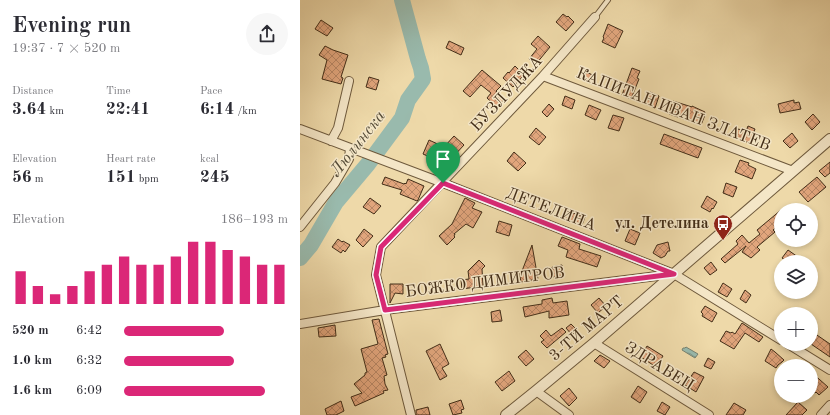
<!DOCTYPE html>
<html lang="en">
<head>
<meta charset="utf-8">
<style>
	:root { --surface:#fff; --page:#f7f7f7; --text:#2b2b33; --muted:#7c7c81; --accent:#db2777 }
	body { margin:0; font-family:"Old Standard TT",serif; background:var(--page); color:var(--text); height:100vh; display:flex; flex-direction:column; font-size:15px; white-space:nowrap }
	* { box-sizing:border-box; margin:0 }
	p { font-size:13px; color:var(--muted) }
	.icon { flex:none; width:22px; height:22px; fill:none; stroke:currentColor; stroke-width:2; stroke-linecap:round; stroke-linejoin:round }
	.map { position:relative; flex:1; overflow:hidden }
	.drawer { display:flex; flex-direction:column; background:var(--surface); width:300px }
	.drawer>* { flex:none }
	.tools { position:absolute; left:474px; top:203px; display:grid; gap:8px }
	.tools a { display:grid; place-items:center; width:44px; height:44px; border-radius:50%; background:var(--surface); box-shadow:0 2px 6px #0003; font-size:20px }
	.pin { position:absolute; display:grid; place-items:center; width:34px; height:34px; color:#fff; margin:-41px -17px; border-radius:50% 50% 50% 0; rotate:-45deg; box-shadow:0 0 4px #0007 }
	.pin .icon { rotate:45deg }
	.round { display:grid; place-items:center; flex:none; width:42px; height:42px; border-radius:21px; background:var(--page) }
	.head { display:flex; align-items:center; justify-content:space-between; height:68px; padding:0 12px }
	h1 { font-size:22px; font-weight:600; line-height:30px }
	.stats { display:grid; grid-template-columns:repeat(3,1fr); gap:6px; height:68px; padding:4px 12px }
	.stats div { display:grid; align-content:center }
	.stats b { font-size:17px; font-weight:600 }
	.stats small { font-size:11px; font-weight:400 }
	.stats p { font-size:11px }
	.chart { height:112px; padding:8px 12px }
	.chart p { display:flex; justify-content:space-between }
	.chart svg { width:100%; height:72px; margin-top:4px; stroke:var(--accent); stroke-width:6 }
	ul { padding:0 12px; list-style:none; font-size:13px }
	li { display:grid; grid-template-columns:64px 48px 1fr; align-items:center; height:30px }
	li i { height:10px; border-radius:5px; background:var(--accent) }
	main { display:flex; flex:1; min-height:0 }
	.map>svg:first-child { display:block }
	.water { fill:url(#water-waves); stroke:#778271 }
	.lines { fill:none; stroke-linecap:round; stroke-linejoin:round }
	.river { stroke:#99baad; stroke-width:16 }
	.building { fill:url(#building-cross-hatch); stroke:#432e18 }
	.service-casing { stroke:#6e593c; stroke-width:6 }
	.minor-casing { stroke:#6e593c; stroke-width:10 }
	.tertiary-casing { stroke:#6e593c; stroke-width:12 }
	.service { stroke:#f4e6c7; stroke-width:4 }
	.minor { stroke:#f4e6c7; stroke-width:8 }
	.tertiary { stroke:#f4e6c7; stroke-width:10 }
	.route-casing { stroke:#fff; stroke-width:8 }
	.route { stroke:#db2777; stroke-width:5 }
	.labels { text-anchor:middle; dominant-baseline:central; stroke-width:3; stroke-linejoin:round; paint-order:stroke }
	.street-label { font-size:16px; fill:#432e18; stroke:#f4e6c7 }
	.poi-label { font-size:16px; font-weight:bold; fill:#432e18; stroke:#f4e6c7; text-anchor:end }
	.water-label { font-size:17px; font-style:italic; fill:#544a36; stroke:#f4e6c7 }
</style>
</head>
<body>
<main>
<section class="drawer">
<div class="head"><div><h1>Evening run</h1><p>19:37 · 7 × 520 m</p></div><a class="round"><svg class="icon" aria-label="share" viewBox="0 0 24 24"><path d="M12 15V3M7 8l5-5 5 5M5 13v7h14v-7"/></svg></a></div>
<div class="stats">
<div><p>Distance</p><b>3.64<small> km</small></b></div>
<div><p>Time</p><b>22:41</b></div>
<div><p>Pace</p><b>6:14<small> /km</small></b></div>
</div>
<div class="stats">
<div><p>Elevation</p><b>56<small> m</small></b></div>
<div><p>Heart rate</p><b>151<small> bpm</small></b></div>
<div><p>kcal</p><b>245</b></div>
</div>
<div class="chart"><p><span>Elevation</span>186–193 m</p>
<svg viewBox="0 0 160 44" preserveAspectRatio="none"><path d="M5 44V24M15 44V33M25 44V38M35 44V33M45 44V24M55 44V20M65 44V15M75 44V20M85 44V20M95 44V15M105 44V6M115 44V6M125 44V11M135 44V15M145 44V20M155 44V20"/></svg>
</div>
<ul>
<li><b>520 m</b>6:42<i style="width:61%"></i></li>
<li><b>1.0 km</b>6:32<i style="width:67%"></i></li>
<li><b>1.6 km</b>6:09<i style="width:86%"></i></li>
</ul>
</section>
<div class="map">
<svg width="530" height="415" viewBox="0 0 530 415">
	<defs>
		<pattern id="water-waves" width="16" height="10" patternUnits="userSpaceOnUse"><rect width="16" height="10" fill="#99baad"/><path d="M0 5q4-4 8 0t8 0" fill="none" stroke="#7e988c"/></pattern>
		<pattern id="building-cross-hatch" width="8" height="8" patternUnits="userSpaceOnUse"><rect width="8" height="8" fill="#e1a57c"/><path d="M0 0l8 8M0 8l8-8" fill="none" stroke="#b88765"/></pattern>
	</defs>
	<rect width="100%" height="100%" fill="#eed9a9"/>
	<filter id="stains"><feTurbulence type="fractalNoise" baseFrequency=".005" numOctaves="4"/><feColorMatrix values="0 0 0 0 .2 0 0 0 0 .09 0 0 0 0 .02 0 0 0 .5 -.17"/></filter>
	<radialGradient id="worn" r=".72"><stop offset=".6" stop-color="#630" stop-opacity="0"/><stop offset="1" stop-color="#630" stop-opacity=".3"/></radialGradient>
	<path class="water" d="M386 347 398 354 395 358 382 350 383 348H385Z"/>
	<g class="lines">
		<path class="river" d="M0 258 11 245 36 202 68 164 102 118 108 100 123 79 121 68 118 59 102 0"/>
	</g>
	<path class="building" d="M263 14 267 17 268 16 274 22 266 31 256 22Z
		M21 20 33 28 27 36 15 29Z
		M308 24 323 31 315 48 302 42 304 38 303 37Z
		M238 36 250 47 236 64 229 59 237 49 231 44Z
		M149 41 164 48 161 55 146 48Z
		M25 46 33 50 48 55 41 77 43 78 41 84 22 79 27 60 19 55Z
		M215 66 224 75 213 87 203 78 208 72 209 73Z
		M332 68 340 71 337 78 339 79 331 99 322 95Z
		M182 70 201 86 196 91 204 99 197 107 187 98 191 93 181 85 170 97 163 91Z
		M286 72 295 76 292 84 283 80Z
		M69 77 79 80 76 90 66 87Z
		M350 92 359 96 355 108 345 104Z
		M265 96 275 100 272 109 262 105Z
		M494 100V103L499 102 501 109 480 113 478 104Z
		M373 101 392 107V106L405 112 404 114 405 115 401 125 369 114Z
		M249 104 254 109 247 117 242 112Z
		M289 105 301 110 296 120 285 115Z
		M513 114 520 122 512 130 505 122Z
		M313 115 324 118 319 131 308 128Z
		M448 126 455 129 450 143 435 138 438 129 446 131Z
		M236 128 246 137 239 145 229 137Z
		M492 133 498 141 490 148 483 141Z
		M364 134 402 148 398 158 360 144Z
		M154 136 164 145 140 171 131 163 134 159 123 154 129 140 144 147Z
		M214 152 226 163 218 171 207 161Z
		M440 160 449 163 448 165 456 169 452 179 435 172Z
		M530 162V173L525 177 519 171Z
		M85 177 104 184 105 183 106 184 108 179 124 186 118 200 117 201 100 194 102 190 82 184Z
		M517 177 526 187 508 202 499 192Z
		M426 183 437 187 433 197 423 193Z
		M407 196 417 202 413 209 412 208 410 212 401 207Z
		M70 198 81 206 74 214 63 207Z
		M165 198 175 203 172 208 182 212 173 228 166 224 154 234H155L154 236 155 237 147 245 139 236 152 224Z
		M481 210V223L473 230 475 232 457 247 460 250 451 258 442 252 446 246 425 263 421 259 438 244 436 241 442 235 449 243 460 234 457 230Z
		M267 211 285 217 282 225 265 219Z
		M199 221 212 225 209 236 196 232Z
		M64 229 73 236 63 247 56 240Z
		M330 229 340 233 335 245 325 241Z
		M262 237 280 244 279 249 301 256 297 267 266 257 268 250 258 246Z
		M38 239 42 242 43 241 50 245 45 252 43 250 41 253 32 247Z
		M368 242 370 251H368L365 256 361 258 353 253 357 245Z
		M232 245 238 279 221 282 219 271H222Z
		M488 250 505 262H488L482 258Z
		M179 260 185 266 182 269 183 286 162 289 161 280 169 279 168 271Z
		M411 262 417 270 410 275 404 268Z
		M262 265 263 276 253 277 252 267Z
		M423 283 432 289 427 297 418 292Z
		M90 284H103V294L95 293 90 303Z
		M445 290 451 295 446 303 440 299Z
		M252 298 253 303 267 301 269 315 249 318V311L225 317 223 307 242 304V300Z
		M299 298 306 306 298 313 291 305Z
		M405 306 417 313 412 322 402 316 403 314 401 312Z
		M200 310 202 321 192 322 191 312Z
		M79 319 88 354 85 355 86 357 82 358 87 375 84 376 85 384 88 390 83 391 84 393 55 406 51 397 62 393 54 384 65 375V373L67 372 61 349 78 344 72 320Z
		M442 323 463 337 459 342 445 333 434 349 420 341 426 331 431 333 432 332 435 334Z
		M271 324 277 330 272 335 266 328Z
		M35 325 36 336 19 337 18 328Z
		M262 328 266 332 247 348 241 342 244 340 240 336 246 330 251 336Z
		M511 331 530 344V357L511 344Z
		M140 344 149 364 142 368 147 376 140 380 126 351Z
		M347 346 363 356 356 367 341 357Z
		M471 349 475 352 484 360 482 362 478 365 476 368 465 361Z
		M226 350 234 359 226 366 218 357Z
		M300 355 310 361 304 368 294 361Z
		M408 358 415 362 411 369 404 366Z
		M209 371 215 381 202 391 195 382Z
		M394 372 404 377 396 392 385 385Z
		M511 372 528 387 519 395 516 392 515 393 511 390Z
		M338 386 347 392 340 403 331 397Z
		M269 388 277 398 269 406 260 396Z
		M161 400 164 409 161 410 162 413 153 415 149 404Z
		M41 401 44 411 36 415H27L25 409Z
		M362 402 370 407 365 415 357 411Z
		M498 402 507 410 502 415H486Z
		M434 403 446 410 443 415H426Z
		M128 407 130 415H116V410Z"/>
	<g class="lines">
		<g class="service-casing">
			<path id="service" d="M295 17 308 0"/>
		</g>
		<g class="minor-casing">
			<path id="minor" d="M243 76 493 171
				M0 129 143 183 374 274 481 340
				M31 141 38 128 49 81
				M0 227 35 183 49 159 50 148
				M0 324 85 310 373 274
				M294 343 409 415
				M488 344 530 370
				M236 391 269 415
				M111 415 76 275 81 247 243 76 295 17
				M521 415 530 405"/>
		</g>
		<g class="tertiary-casing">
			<path id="tertiary" d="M206 415 236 391 294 343 530 139"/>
		</g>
		<use href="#service" class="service"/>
		<use href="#minor" class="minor"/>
		<use href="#tertiary" class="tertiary"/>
	</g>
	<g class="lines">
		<g class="route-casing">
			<path id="route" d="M143 183 374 274 85 310 76 275 81 247Z"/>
		</g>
		<use href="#route" class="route"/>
	</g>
	<defs>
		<g id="bus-pin" transform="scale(1)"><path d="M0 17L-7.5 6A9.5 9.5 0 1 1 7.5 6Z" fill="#8f2418" stroke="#f4e6c7"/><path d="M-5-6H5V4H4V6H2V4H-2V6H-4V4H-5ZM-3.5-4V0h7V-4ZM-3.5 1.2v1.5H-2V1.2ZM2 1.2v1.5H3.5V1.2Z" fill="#fff"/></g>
	</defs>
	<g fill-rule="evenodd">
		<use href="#bus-pin" x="423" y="224"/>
	</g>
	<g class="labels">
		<g class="street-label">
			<text transform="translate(207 94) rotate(-47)">БУЗЛУДЖА</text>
			<text transform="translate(373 110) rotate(21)">КАПИТАН ИВАН ЗЛАТЕВ</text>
			<text transform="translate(251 210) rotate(21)">ДЕТЕЛИНА</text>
			<text transform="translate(185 283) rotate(-7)">БОЖКО ДИМИТРОВ</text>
			<text transform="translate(287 329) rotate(-40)">3-ТИ МАРТ</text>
			<text transform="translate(359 367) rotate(32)">ЗДРАВЕЦ</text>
		</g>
		<g class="poi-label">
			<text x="409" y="224">ул. Детелина</text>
		</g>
		<g class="water-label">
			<text transform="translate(58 144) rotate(-52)">Люлинска</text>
		</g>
	</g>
	<rect width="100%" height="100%" filter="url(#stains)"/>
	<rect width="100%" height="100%" fill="url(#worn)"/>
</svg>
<div class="tools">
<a><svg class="icon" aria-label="locate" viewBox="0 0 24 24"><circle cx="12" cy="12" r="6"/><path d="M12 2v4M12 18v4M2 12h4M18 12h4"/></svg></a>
<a><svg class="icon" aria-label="layers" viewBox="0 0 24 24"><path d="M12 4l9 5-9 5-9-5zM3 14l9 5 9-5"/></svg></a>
<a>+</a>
<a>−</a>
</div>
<div class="pin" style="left:143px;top:183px;background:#1e9e55"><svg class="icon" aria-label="arrive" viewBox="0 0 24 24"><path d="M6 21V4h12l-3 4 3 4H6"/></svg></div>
</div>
</main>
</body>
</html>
